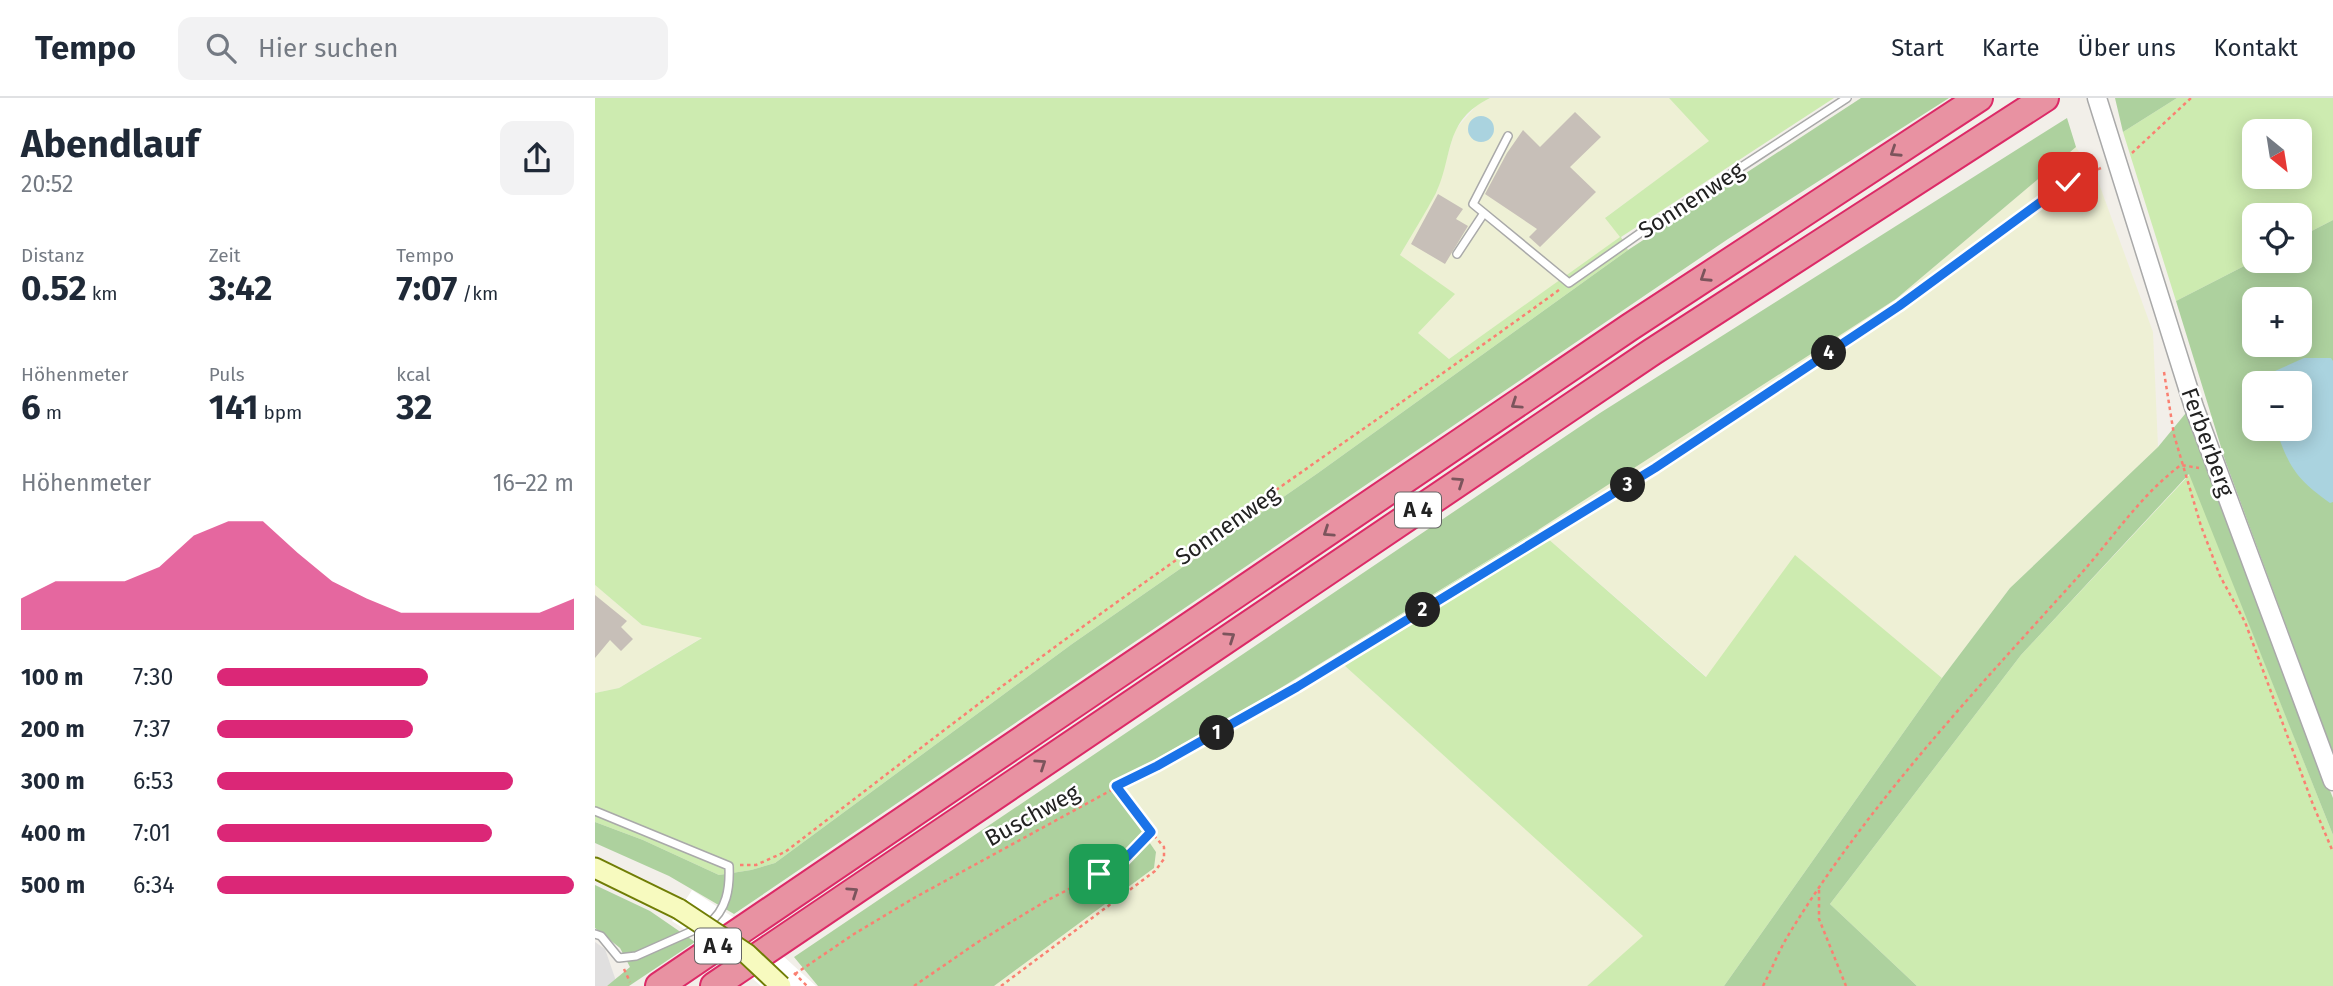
<!DOCTYPE html>
<html lang="de">
<head>
<meta charset="utf-8">
<style>
	:root { --surface:#fff; --page:#f2f2f3; --text:#1f2937; --muted:#747a83; --line:#e0e1e3; --accent:#db2777 }
	body { margin:0; font-family:"Fira Sans",sans-serif; background:var(--page); color:var(--text); height:100vh; display:flex; flex-direction:column; font-size:26px; white-space:nowrap }
	* { box-sizing:border-box; margin:0 }
	p { font-size:23px; color:var(--muted) }
	.icon { flex:none; width:38px; height:38px; fill:none; stroke:currentColor; stroke-width:2; stroke-linecap:round; stroke-linejoin:round }
	.map { position:relative; flex:1; overflow:hidden }
	.details { display:flex; flex-direction:column; background:var(--surface); width:595px }
	.details>* { flex:none }
	.needle { width:46px; rotate:150deg }
	.tools { position:absolute; left:1647px; top:21px; display:grid; gap:14px }
	.tools a { display:grid; place-items:center; width:70px; height:70px; border-radius:14px; background:var(--surface); box-shadow:0 4px 18px #0003; font-size:35px }
	.pin { position:absolute; display:grid; place-items:center; width:60px; height:60px; color:#fff; margin:-30px; border-radius:14px; box-shadow:0 4px 10px #0006 }
	.km { position:absolute; width:35px; height:35px; margin:-18px; border-radius:50%; background:#222; color:#fff; font-size:19px; line-height:35px; text-align:center }
	.round { display:grid; place-items:center; flex:none; width:74px; height:74px; border-radius:14px; background:var(--page) }
	.head { display:flex; align-items:center; justify-content:space-between; height:119px; padding:0 21px }
	h1 { font-size:38px; font-weight:700; line-height:52px }
	.figures { display:grid; grid-template-columns:repeat(3,1fr); gap:10px; height:119px; padding:7px 21px }
	.figures div { display:grid; align-content:center }
	.figures b { font-size:35px; font-weight:700 }
	.figures small { font-size:19px; font-weight:400 }
	.figures p { font-size:19px }
	.chart { height:196px; padding:14px 21px }
	.chart p { display:flex; justify-content:space-between }
	.chart svg { width:100%; height:126px; margin-top:7px; fill:var(--accent); opacity:.7 }
	ul { padding:0 21px; list-style:none; font-size:23px }
	li { display:grid; grid-template-columns:112px 84px 1fr; align-items:center; height:52px }
	li i { height:18px; border-radius:9px; background:var(--accent) }
	header { display:flex; align-items:center; gap:42px; box-sizing:border-box; height:98px; padding:0 35px; background:var(--surface); border-bottom:2px solid var(--line) }
	header strong { font-size:33px }
	nav { display:flex; gap:38px; margin-inline-start:auto; font-size:24px }
	.search { width:490px; height:63px; background:var(--page); display:flex; align-items:center; gap:18px; box-sizing:border-box; padding:0 24px; border-radius:14px; color:var(--muted); font-size:26px }
	main { display:flex; flex:1; min-height:0 }
	.map>svg:first-child { display:block }
	.residential { fill:#e0dfdf }
	.farmland { fill:#eef0d5 }
	.grass { fill:#cdebb0; fill-rule:evenodd }
	.forest { fill:#add19e; fill-rule:evenodd }
	.water { fill:#aad3df }
	.pier { fill:#fff }
	.building { fill:#c7bfb8 }
	.lines { fill:none; stroke-linecap:round; stroke-linejoin:round }
	.service-casing { stroke:#a9a9a9; stroke-width:10 }
	.tertiary-casing { stroke:#a9a9a9; stroke-width:21 }
	.secondary-casing { stroke:#707d05; stroke-width:23 }
	.motorway-casing { stroke:#dc2a67; stroke-width:30 }
	.path { stroke:#fa8072; stroke-width:2.5; stroke-dasharray:3.5 3.5; stroke-linecap:butt }
	.service { stroke:#fff; stroke-width:7 }
	.tertiary { stroke:#fff; stroke-width:18 }
	.secondary { stroke:#f7fabf; stroke-width:19 }
	.motorway { stroke:#e892a2; stroke-width:26 }
	.secondary-bridge-casing { stroke:#707d05; stroke-width:23; stroke-linecap:butt }
	.path-bridge { stroke:#fa8072; stroke-width:2.5; stroke-dasharray:3.5 3.5; stroke-linecap:butt }
	.secondary-bridge { stroke:#f7fabf; stroke-width:19 }
	.oneway { stroke:#7b545c }
	.route-casing { stroke:#fff; stroke-width:14 }
	.route { stroke:#1a73e8; stroke-width:9 }
	.labels { text-anchor:middle; dominant-baseline:central; stroke-width:5; stroke-linejoin:round; paint-order:stroke }
	.shield { fill:#fff; stroke:#646464; stroke-width:2 }
	.shield-label { font-size:21px; font-weight:bold; fill:#222 }
	.street-label { font-size:23px; fill:#222; stroke:#fff }
</style>
</head>
<body>
<header>
<strong>Tempo</strong>
<div class="search"><svg class="icon" aria-label="search" viewBox="0 0 24 24"><circle cx="10" cy="10" r="6"/><path d="M15 15l6 6"/></svg>Hier suchen</div>
<nav><a>Start</a><a>Karte</a><a>Über uns</a><a>Kontakt</a></nav>
</header>
<main>
<section class="details">
<div class="head"><div><h1>Abendlauf</h1><p>20:52</p></div><a class="round"><svg class="icon" aria-label="share" viewBox="0 0 24 24"><path d="M12 15V3M7 8l5-5 5 5M5 13v7h14v-7"/></svg></a></div>
<div class="figures">
<div><p>Distanz</p><b>0.52<small> km</small></b></div>
<div><p>Zeit</p><b>3:42</b></div>
<div><p>Tempo</p><b>7:07<small> /km</small></b></div>
</div>
<div class="figures">
<div><p>Höhenmeter</p><b>6<small> m</small></b></div>
<div><p>Puls</p><b>141<small> bpm</small></b></div>
<div><p>kcal</p><b>32</b></div>
</div>
<div class="chart"><p><span>Höhenmeter</span>16–22 m</p>
<svg viewBox="0 0 160 44" preserveAspectRatio="none"><path d="M0 44V33L10 27L20 27L30 27L40 22L50 11L60 6L70 6L80 17L90 27L100 33L110 38L120 38L130 38L140 38L150 38L160 33V44z"/></svg>
</div>
<ul>
<li><b>100 m</b>7:30<i style="width:59%"></i></li>
<li><b>200 m</b>7:37<i style="width:55%"></i></li>
<li><b>300 m</b>6:53<i style="width:83%"></i></li>
<li><b>400 m</b>7:01<i style="width:77%"></i></li>
<li><b>500 m</b>6:34<i style="width:100%"></i></li>
</ul>
</section>
<div class="map">
<svg width="1738" height="888" viewBox="0 0 1738 888">
	<rect width="100%" height="100%" fill="#f2efe9"/>
	<path class="residential" d="M0 844 10 851 21 883 12 888H0Z"/>
	<path class="farmland" d="M895 0H1074L1115 43 1011 119 1026 139 854 261 823 235 805 157 842 93 860 32 883 6Z
		M1481 49 1503 83 1558 234 1563 349 1415 490 1347 580 1200 458 1112 579 943 432 1301 201Z
		M0 487 47 527 108 539 24 590 0 595Z
		M739 558 1049 838 992 888H399L559 770 561 754 514 687 671 599Z"/>
	<path class="grass" d="M0 0H895C848 23 859 57 841 95 830 116 817 136 805 157L860 196 823 235 854 261 1025 139 1010 120 1114 43 1074 0H1239L1026 139 1033 152 723 375 477 546 180 765 156 772 124 777 48 742 0 724V595L24 590 107 540 47 527 0 487Z
		M1582 0H1738V122L1705 139 1704 117H1659V163L1581 203 1528 34ZM1659 33H1704V79H1659Z
		M1595 376 1738 737V888H1322L1235 806 1426 557Z
		M943 432 1111 579 1200 457 1347 580 1129 888H992L1048 838 739 558Z"/>
	<path class="forest" d="M1266 0H1354L1133 141 139 816 74 778 0 745V724L48 742 124 777 156 772 180 765 477 546 723 375 1033 152Z
		M1520 0H1582L1528 34Z
		M1472 20 1481 49 1301 201 943 432 671 599 515 687 561 754 559 770 399 888H223L199 859 1005 315Z
		M1738 122V655L1630 362 1581 203 1659 163H1704L1705 139ZM1659 201H1704V247H1659ZM1659 285H1704V331H1659Z
		M1595 310 1713 638 1738 700V737L1594 376 1426 557 1235 806 1322 888H1129L1347 580 1415 490 1563 349Z
		M0 787 55 813 100 844 34 888H12L35 869 25 850 0 830Z"/>
	<path class="water" d="M873 31a13 13 0 1 1 26 0a13 13 0 1 1-26 0Z
		M1709 260H1736L1738 263V404L1735 405C1702 381 1694 370 1681 331H1704V285H1676L1680 273Z"/>
	<path class="pier" d="M97 792 165 837 221 888H166L140 865 77 823Z"/>
	<path class="building" d="M980 14 1006 39 975 69 1001 94 945 149 934 139 942 131 890 96 912 55 928 32 945 49Z
		M843 96 868 111 861 121 873 128 850 166 816 146Z
		M0 497 32 523 26 529 38 541 26 553 15 542 0 560Z"/>
	<g class="lines">
		<g class="service-casing">
			<path id="service" d="M889 115 878 106 913 38
				M862 156 889 115 974 185 1048 133 1252 0
				M0 713 134 768C135 790 132 812 113 826L41 858 24 860 6 838 0 836"/>
		</g>
		<g class="tertiary-casing">
			<path id="tertiary" d="M1502 0 1599 309 1738 683"/>
		</g>
		<g class="secondary-casing">
			<path id="secondary" d="M0 770 84 811"/>
		</g>
		<g class="motorway-casing">
			<path id="motorway" d="M64 888 1035 229 1384 0
				M119 888 1057 254 1450 0"/>
		</g>
		<path class="path" d="M1537 55 1596 0
			M1569 274 1579 337 1606 428 1625 478 1650 524 1717 704 1738 754
			M145 767H161L190 754C282 684 374 612 468 543 632 424 800 311 964 192
			M1224 792V821L1251 888
			M29 871 35 884
			M200 876 259 836 319 800 630 630 870 487 1060 370 1304 208 1473 84 1506 70
			M319 888 383 844 451 803 528 763 556 734 521 688
			M406 888 560 773 569 761V749L556 734
			M1168 888C1177 871 1184 852 1194 836 1274 705 1380 593 1482 480 1516 443 1545 397 1586 367L1604 370"/>
		<use href="#service" class="service"/>
		<use href="#tertiary" class="tertiary"/>
		<use href="#secondary" class="secondary"/>
		<use href="#motorway" class="motorway"/>
		<g class="secondary-bridge-casing">
			<path id="secondary-bridge" d="M84 811 152 856 186 888"/>
		</g>
		<path class="path-bridge" d="M199 875 212 888"/>
		<use href="#secondary-bridge" class="secondary-bridge"/>
	</g>
	<defs><path id="oneway-chevron" d="M-2-3.5L2.5 0L-2 3.5" fill="none" stroke-width="1.6" stroke-linecap="round" stroke-linejoin="round" transform="scale(1.75)"/></defs>
	<g class="oneway">
		<use href="#oneway-chevron" transform="translate(1300 54) rotate(147)"/>
		<use href="#oneway-chevron" transform="translate(1110 179) rotate(147)"/>
		<use href="#oneway-chevron" transform="translate(921 306) rotate(146)"/>
		<use href="#oneway-chevron" transform="translate(864 384) rotate(-34)"/>
		<use href="#oneway-chevron" transform="translate(733 434) rotate(146)"/>
		<use href="#oneway-chevron" transform="translate(635 539) rotate(-34)"/>
		<use href="#oneway-chevron" transform="translate(446 666) rotate(-34)"/>
		<use href="#oneway-chevron" transform="translate(258 794) rotate(-34)"/>
	</g>
	<g class="lines">
		<g class="route-casing">
			<path id="route" d="M504 776 528 763 556 734 521 688 562 668 702 589 1060 370 1304 208 1473 84"/>
		</g>
		<use href="#route" class="route"/>
	</g>
	<g class="labels">
		<g class="shield">
			<rect x="800" y="394.5" width="46" height="35" rx="5"/>
			<rect x="100" y="830.5" width="46" height="35" rx="5"/>
		</g>
		<g class="shield-label">
			<text x="823" y="412">A 4</text>
			<text x="123" y="848">A 4</text>
		</g>
		<g class="street-label">
			<text transform="translate(1096 102) rotate(-33)">Sonnenweg</text>
			<text transform="translate(1613 344) rotate(70)">Ferberberg</text>
			<text transform="translate(632 427) rotate(-35)">Sonnenweg</text>
			<text transform="translate(437 717) rotate(-29)">Buschweg</text>
		</g>
	</g>
</svg>
<div class="tools">
<a><svg class="needle" viewBox="-14 -14 28 28"><path d="M0-13l5 13h-10z" fill="#e53935"/><path d="M0 13l5-13h-10z" fill="#747a83"/></svg></a>
<a><svg class="icon" aria-label="locate" viewBox="0 0 24 24"><circle cx="12" cy="12" r="6"/><path d="M12 2v4M12 18v4M2 12h4M18 12h4"/></svg></a>
<a>+</a>
<a>−</a>
</div>
<div class="pin" style="left:504px;top:776px;background:#1e9e55"><svg class="icon" aria-label="arrive" viewBox="0 0 24 24"><path d="M6 21V4h12l-3 4 3 4H6"/></svg></div>
<div class="pin" style="left:1473px;top:84px;background:#d93025"><svg class="icon" aria-label="check" viewBox="0 0 24 24"><path d="M5 12l5 5 9-10"/></svg></div>
<b class="km" style="left:622px;top:635px">1</b>
<b class="km" style="left:828px;top:512px">2</b>
<b class="km" style="left:1033px;top:387px">3</b>
<b class="km" style="left:1234px;top:255px">4</b>
</div>
</main>
</body>
</html>
